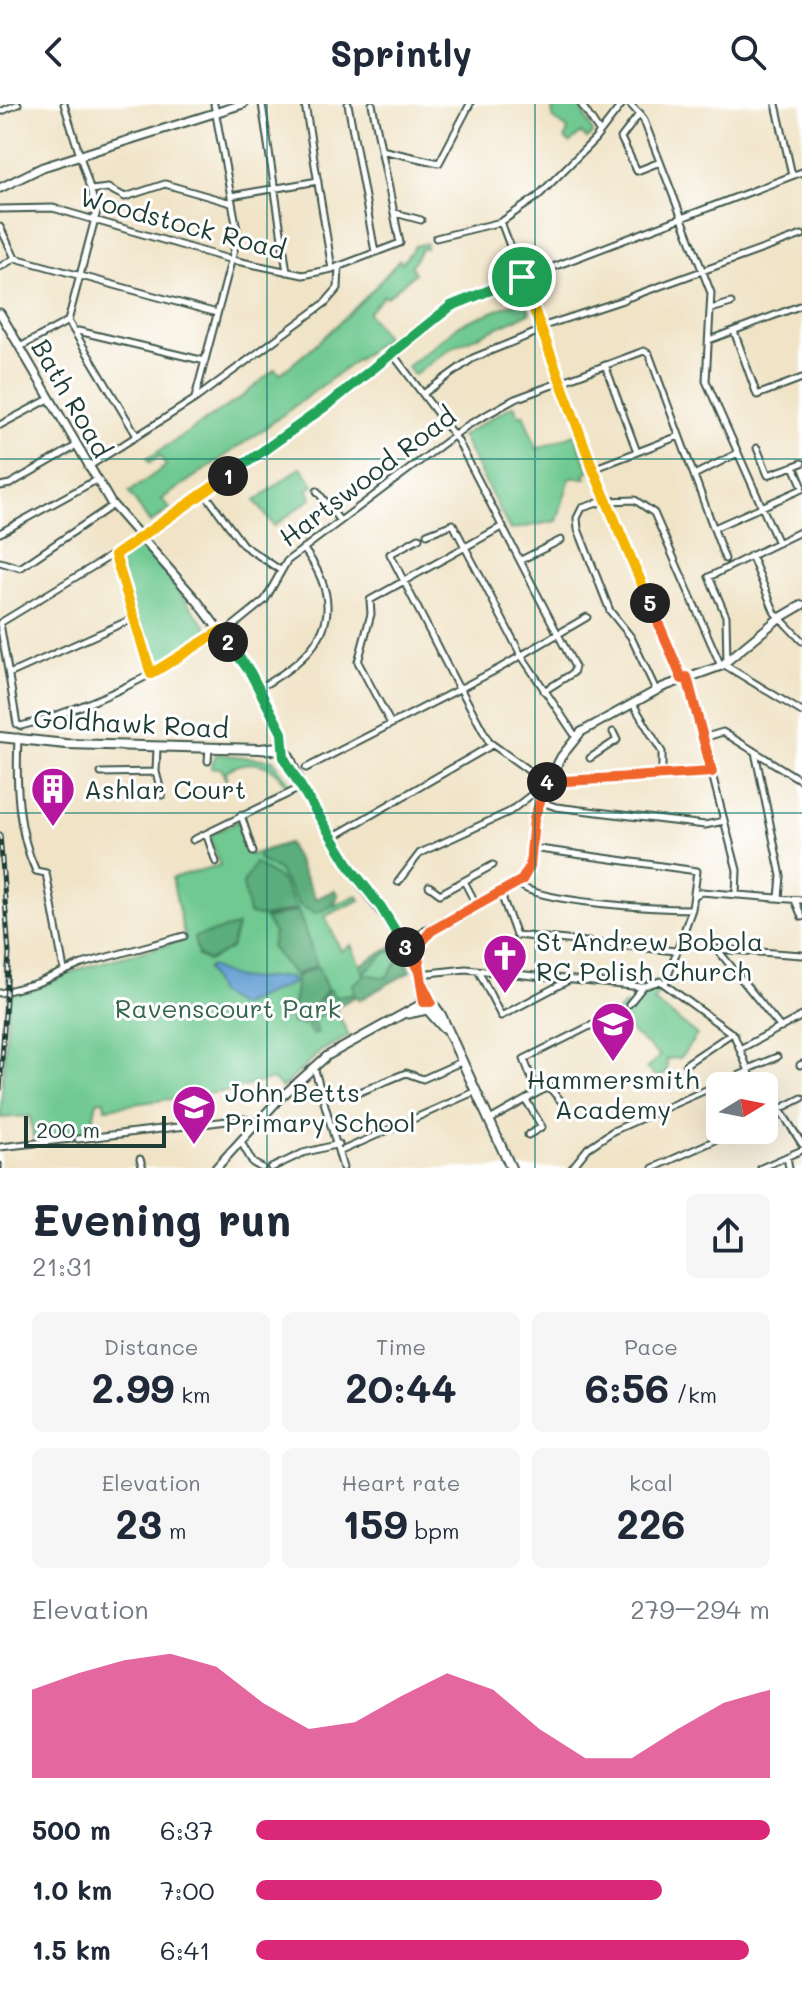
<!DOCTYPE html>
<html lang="en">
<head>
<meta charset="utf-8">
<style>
	:root { --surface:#fff; --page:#f6f6f7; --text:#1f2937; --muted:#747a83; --accent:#db2777 }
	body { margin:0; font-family:Mali,sans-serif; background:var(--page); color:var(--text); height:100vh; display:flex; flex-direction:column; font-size:30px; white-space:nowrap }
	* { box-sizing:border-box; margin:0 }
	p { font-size:26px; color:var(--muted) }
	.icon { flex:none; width:44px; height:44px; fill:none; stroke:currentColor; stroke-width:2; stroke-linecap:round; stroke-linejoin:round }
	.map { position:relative; height:1064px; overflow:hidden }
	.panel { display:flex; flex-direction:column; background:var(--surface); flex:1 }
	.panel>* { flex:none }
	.needle { width:52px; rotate:80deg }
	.controls { position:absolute; left:706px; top:968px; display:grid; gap:16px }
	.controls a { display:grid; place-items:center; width:72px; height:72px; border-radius:12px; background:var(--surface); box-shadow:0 8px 32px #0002; font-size:40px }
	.scale { position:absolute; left:24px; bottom:20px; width:142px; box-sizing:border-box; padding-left:8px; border:4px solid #1f3d34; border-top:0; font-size:22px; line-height:28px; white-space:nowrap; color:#1f3d34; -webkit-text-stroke:6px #fff; paint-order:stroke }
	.pin { position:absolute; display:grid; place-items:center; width:68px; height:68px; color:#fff; margin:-34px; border:4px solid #fff; border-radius:50%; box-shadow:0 2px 8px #0007 }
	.km { position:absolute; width:40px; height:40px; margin:-20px; border-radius:50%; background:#222; color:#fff; font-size:22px; line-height:40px; text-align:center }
	.round { display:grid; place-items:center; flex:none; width:84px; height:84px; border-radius:12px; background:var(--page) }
	.summary { display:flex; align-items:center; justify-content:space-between; height:136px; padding:0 32px }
	h1 { font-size:44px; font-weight:700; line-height:60px }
	.figures { display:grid; grid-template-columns:repeat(3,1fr); gap:12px; height:136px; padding:8px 32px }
	.figures div { display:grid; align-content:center; border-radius:12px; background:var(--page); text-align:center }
	.figures b { font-size:40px; font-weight:700 }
	.figures small { font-size:22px; font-weight:400 }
	.figures p { font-size:22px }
	.chart { height:224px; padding:16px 32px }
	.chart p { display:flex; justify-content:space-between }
	.chart svg { width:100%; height:144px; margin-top:8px; fill:var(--accent); opacity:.7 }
	ul { padding:0 32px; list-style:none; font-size:26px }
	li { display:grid; grid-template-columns:128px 96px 1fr; align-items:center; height:60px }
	li i { height:20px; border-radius:10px; background:var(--accent) }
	header { display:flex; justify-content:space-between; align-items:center; height:104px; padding:0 32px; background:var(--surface); font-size:36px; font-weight:700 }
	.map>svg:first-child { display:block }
	.green { fill:#6fc991; stroke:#478362; stroke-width:2 }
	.forest { fill:#5bad7b; stroke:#3d7558; stroke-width:2 }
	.water { fill:#639fd3; stroke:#416e84; stroke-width:2 }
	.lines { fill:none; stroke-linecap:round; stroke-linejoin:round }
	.street-casing { stroke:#3e564a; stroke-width:9 }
	.secondary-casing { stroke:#3e564a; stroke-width:11 }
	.primary-casing { stroke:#3e564a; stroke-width:12 }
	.street { stroke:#fff; stroke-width:5 }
	.secondary { stroke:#fff; stroke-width:7 }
	.primary { stroke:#fff; stroke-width:8 }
	.rail-casing { stroke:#1f3d34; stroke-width:5 }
	.rail { stroke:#fff; stroke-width:2; stroke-dasharray:6; stroke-linecap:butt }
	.split-1-casing { stroke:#fff; stroke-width:16 }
	.split-2-casing { stroke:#fff; stroke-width:16 }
	.split-3-casing { stroke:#fff; stroke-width:16 }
	.split-4-casing { stroke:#fff; stroke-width:16 }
	.split-5-casing { stroke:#fff; stroke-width:16 }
	.split-6-casing { stroke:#fff; stroke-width:16 }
	.split-1 { stroke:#22a559; stroke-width:10 }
	.split-2 { stroke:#f5b400; stroke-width:10 }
	.split-3 { stroke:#22a559; stroke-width:10 }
	.split-4 { stroke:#f0652b; stroke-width:10 }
	.split-5 { stroke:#f0652b; stroke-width:10 }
	.split-6 { stroke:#f5b400; stroke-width:10 }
	.grid { fill:none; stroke:#0f766e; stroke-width:2; stroke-opacity:0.55 }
	.labels { text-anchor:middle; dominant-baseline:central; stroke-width:6; stroke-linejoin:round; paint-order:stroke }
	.street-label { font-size:26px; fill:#1f3d34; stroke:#fff }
	.poi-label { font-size:26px; fill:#1f3d34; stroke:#fff; text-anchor:start }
	.park-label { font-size:26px; fill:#376750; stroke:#fff }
</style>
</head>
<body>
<header><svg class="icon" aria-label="back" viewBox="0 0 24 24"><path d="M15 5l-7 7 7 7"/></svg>Sprintly<svg class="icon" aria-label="search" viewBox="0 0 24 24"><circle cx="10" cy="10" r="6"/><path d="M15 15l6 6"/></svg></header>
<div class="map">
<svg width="802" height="1064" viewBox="0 0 802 1064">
	<rect width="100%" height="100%" fill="#fff"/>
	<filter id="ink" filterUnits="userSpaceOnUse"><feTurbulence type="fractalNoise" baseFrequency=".0125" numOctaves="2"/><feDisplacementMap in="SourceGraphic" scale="16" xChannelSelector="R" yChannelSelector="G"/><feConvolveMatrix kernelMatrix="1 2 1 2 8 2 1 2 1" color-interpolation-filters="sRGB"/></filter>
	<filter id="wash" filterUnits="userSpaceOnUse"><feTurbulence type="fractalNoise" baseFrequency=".006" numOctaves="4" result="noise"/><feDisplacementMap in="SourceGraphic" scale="32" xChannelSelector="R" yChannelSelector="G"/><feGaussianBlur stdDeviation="1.8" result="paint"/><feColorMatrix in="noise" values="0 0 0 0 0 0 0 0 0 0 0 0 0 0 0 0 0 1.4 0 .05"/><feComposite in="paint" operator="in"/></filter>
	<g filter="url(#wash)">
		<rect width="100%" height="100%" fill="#f0e3c6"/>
		<path class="green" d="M558 0H579L593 29 587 35 581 29 570 39 565 35 568 25 554 16 552 7Z
			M427 139 426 145 422 144 411 162 415 169 387 193 384 191 368 209 386 234 257 330 162 395 170 405 150 419 129 388 166 362 160 352 150 359 147 355 243 292 275 265 280 270C323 236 362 200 399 156L402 159 415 142Z
			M525 195 530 209 453 243 414 271 407 263 461 220Z
			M514 301 519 312 523 310 537 345 575 330 589 367 584 369 586 374H570L557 417 510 426 461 332Z
			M301 363 314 381 307 386 312 394 274 422 255 397Z
			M141 440 212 530 152 567 118 456Z
			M216 650 273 656 293 684 277 691 276 687 286 682C275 657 247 654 226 667V677L221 664H211Z
			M239 717 250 751 288 739 316 795 335 786 338 791 334 802 357 791 360 796 325 812 341 847 351 841 360 861 398 839 411 867 359 896 356 892 335 903 349 932 321 947 282 984 273 975 227 987 105 1004 104 996 97 997 92 1020 85 1021 86 1028 33 1034 30 1012 0 1014 9 891 33 886 85 863 185 836 172 774 220 761 209 731Z
			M659 882 663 884 654 897 697 931 680 954 667 955V967L659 974 646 965 660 952 613 913 625 900 632 906 646 887Z"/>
		<path class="forest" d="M288 739 316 795 335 786 338 791 330 803 316 809 300 802 278 766 258 755 259 748Z
			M255 759 281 776 297 805 264 813 249 810 243 780Z
			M298 807 317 861 294 871 271 843 274 829 265 815Z
			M237 822 231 844 208 857 198 852 194 833Z
			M398 839 411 867 359 896 356 892 312 915 318 929 313 931 308 923V910L330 885 335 893 354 889 353 880 366 870 386 874 399 855 394 847 387 848 363 869 360 861Z
			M318 863 327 885 315 901 307 905 304 921 292 919C289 901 299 891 295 873Z"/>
		<path class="water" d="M210 862C246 883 252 872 290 873L293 879 239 902 218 889 207 865Z"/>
	</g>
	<g filter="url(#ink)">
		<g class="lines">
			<g class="street-casing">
				<path id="street" d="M262 0 287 168
					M305 0 332 165
					M348 0 375 148
					M581 0 599 27
					M630 0 643 14 711 189 706 277 778 439
					M776 0 792 71
					M0 8 18 0
					M640 9 621 34 637 67 660 58
					M381 46 439 59 470 0
					M91 86 108 84 125 93 165 80 231 99
					M231 92 318 77
					M0 105 53 104 232 156 303 171 332 165 400 139 372 0
					M395 109 421 116
					M501 118 593 365 682 575
					M0 123 15 154 217 209
					M436 134 501 118 537 93 595 35 622 0
					M0 163 15 154
					M630 193 802 131
					M711 205 731 199
					M68 217 137 332
					M541 223 626 195
					M78 227 205 257
					M734 227 757 291 802 274
					M709 236 802 201
					M20 243 68 217 97 107 64 0
					M392 249 458 337 575 563 573 569 544 587
					M605 261 637 348
					M423 290 473 254 542 226
					M195 294 238 131 214 0
					M0 321 49 295
					M757 344 768 371 794 362 802 381
					M794 362 802 359
					M88 363 195 295 325 199 338 184 339 162
					M593 365 679 332
					M694 371 738 349
					M0 382 10 380 76 342
					M317 387 340 417
					M204 388 243 441 280 466
					M607 396 582 404 577 414 578 425 610 507 631 533 656 586
					M607 397 635 396 654 409 721 562
					M714 424 802 385
					M0 429 96 376
					M427 430 453 420 521 551 576 633
					M419 434 390 450 459 585
					M763 446 802 427
					M115 451 151 570
					M751 451 775 509 802 537
					M521 456 561 436
					M0 458 20 464 113 401
					M0 519 140 434 330 299 451 202 802 68
					M0 519 17 620 21 622C83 606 169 566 220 527
					M223 530 265 496 287 457 468 321 515 295 644 247 649 250 725 455
					M727 558 726 512 709 473 761 447
					M723 560 802 608
					M9 570 134 514
					M687 574 737 766 736 791
					M259 584C321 550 352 509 303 444
					M460 584 489 638 546 679
					M633 600 662 648V671
					M391 620 358 558 371 510 370 496 503 422
					M18 633C16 677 17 727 36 767L46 769 64 866
					M703 634 723 628 802 677
					M157 643 156 668 162 691
					M755 648 781 772 779 794
					M590 654 617 636 613 628
					M208 657 209 644
					M306 664 500 564 587 513
					M101 669 156 668
					M551 670 566 677 712 668
					M539 697 556 703 705 721 724 717
					M241 711 253 748
					M207 732 216 758
					M333 733 492 641
					M193 736 302 683
					M532 744 697 767 692 805 665 880
					M464 777 477 802
					M398 778 420 749 509 708 531 691 541 692
					M518 780C539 799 660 805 692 805
					M429 782 440 790 493 761
					M501 790 516 831 676 847
					M696 791 701 788 802 796
					M795 796 802 813
					M479 868 501 912 569 876
					M420 870 466 865 642 883 660 877 734 931 755 982
					M0 889 37 879 82 860 184 832
					M629 900 642 884
					M781 924 717 845 802 851
					M740 945 802 912
					M686 960 732 929
					M800 961 802 960
					M314 963 343 1064
					M748 965 777 953
					M537 989 549 983 561 997
					M355 990 406 969 423 975 461 958
					M526 996 542 1023 528 1031
					M779 1004 802 1040
					M764 1013 802 994
					M490 1016 537 989 524 955 592 921
					M78 1035 244 1015 257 1019
					M241 1038 253 1059 262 1064
					M0 1043 71 1035
					M341 1047 474 988
					M787 1053 789 1064
					M140 1055 143 1064
					M271 1064 303 1049 339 1040
					M572 1064 588 1044 613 1027 749 967
					M653 1064 738 1026
					M761 1064 802 1046"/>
			</g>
			<g class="secondary-casing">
				<path id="secondary" d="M0 84 43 63 243 0
					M0 209 111 399 198 498 250 568 284 633 283 647
					M413 840 426 826 431 827 459 813 522 776 530 762 533 723 541 692 561 653 581 628 663 583 721 562 778 515 802 501
					M408 910 427 906
					M216 1064 280 994 327 952 423 899"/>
			</g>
			<g class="primary-casing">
				<path id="primary" d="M0 633 66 640 260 645 278 643 289 652 298 675
					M260 645 283 647
					M295 673 363 783 397 828 417 843 423 901 428 906
					M411 840 407 846 416 863
					M424 887 441 911 511 1064
					M428 906 443 923"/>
			</g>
			<use href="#street" class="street"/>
			<use href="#secondary" class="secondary"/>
			<use href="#primary" class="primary"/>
			<g class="rail-casing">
				<path id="rail" d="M0 730 9 849 0 985
					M0 1060V1064"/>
			</g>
			<use href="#rail" class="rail"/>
		</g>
	</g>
	<g class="lines" filter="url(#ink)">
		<g class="split-1-casing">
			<path id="split-1" d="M228 372 330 299 451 202 522 173"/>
		</g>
		<g class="split-2-casing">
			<path id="split-2" d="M228 372 115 451 151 570 220 527 228 538"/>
		</g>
		<g class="split-3-casing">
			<path id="split-3" d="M228 538 250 568 282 629 284 654 295 673 352 766 381 803 405 843"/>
		</g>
		<g class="split-4-casing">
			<path id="split-4" d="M405 843 419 867 424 898H431L422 880 417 844 431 827 522 776 530 762 534 714 547 678"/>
		</g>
		<g class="split-5-casing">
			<path id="split-5" d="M547 678 551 670 566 677 712 668 687 573 682 575 650 499"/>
		</g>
		<g class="split-6-casing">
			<path id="split-6" d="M522 173 593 365 650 499"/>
		</g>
		<use href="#split-1" class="split-1"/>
		<use href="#split-2" class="split-2"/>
		<use href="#split-3" class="split-3"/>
		<use href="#split-4" class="split-4"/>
		<use href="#split-5" class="split-5"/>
		<use href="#split-6" class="split-6"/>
	</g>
	<path class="grid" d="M267 0V1064M535 0V1064M0 355H802M0 709H802"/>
	<defs>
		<g id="building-pin" transform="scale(2.3)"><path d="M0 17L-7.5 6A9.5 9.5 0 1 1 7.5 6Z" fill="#b5179e" stroke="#fff"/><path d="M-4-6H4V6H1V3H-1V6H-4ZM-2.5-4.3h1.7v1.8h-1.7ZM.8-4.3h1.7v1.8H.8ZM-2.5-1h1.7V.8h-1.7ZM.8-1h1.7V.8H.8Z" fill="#fff"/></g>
		<g id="church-pin" transform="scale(2.3)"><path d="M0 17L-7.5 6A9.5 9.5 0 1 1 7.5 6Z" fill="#b5179e" stroke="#fff"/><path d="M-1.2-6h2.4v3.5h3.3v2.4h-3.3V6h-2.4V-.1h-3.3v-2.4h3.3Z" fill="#fff"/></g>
		<g id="school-pin" transform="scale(2.3)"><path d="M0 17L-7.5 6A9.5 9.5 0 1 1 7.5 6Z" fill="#b5179e" stroke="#fff"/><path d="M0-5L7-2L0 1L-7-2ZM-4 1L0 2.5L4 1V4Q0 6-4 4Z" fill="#fff"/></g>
	</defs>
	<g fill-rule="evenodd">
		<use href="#building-pin" x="53" y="685"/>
		<use href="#church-pin" x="505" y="852"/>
		<use href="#school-pin" x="613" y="920"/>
		<use href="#school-pin" x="194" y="1003"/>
	</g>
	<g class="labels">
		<g class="street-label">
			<text transform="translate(183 119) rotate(15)">Woodstock Road</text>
			<text transform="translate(72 294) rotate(60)">Bath Road</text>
			<text transform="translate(367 372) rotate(-37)">Hartswood Road</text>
			<text transform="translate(131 619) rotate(3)">Goldhawk Road</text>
		</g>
		<g class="poi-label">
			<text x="84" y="685">Ashlar Court</text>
			<text x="536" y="837">St Andrew Bobola<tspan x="536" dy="30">RC Polish Church</tspan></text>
			<text x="613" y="975" text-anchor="middle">Hammersmith<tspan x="613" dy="30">Academy</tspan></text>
			<text x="225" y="988">John Betts<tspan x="225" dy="30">Primary School</tspan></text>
		</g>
		<g class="park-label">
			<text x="228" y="904">Ravenscourt Park</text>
		</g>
	</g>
</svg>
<div class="controls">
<a><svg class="needle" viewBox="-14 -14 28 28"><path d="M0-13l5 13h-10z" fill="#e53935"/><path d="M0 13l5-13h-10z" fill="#747a83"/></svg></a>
</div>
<div class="scale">200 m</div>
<div class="pin" style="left:522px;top:173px;background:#1e9e55"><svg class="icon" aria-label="arrive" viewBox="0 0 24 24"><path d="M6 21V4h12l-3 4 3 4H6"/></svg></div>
<b class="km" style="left:228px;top:372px">1</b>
<b class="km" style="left:228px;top:538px">2</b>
<b class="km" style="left:405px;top:843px">3</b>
<b class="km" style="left:547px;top:678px">4</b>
<b class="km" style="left:650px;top:499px">5</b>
</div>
<section class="panel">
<div class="summary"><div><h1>Evening run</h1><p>21:31</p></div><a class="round"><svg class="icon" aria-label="share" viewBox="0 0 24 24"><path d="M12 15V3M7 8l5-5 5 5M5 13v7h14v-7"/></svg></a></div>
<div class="figures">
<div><p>Distance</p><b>2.99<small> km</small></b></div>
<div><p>Time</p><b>20:44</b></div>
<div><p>Pace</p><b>6:56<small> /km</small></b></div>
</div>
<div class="figures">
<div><p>Elevation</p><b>23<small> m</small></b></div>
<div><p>Heart rate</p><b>159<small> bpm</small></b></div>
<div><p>kcal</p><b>226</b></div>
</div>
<div class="chart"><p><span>Elevation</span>279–294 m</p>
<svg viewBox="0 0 160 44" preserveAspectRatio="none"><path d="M0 44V17L10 12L20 8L30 6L40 10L50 21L60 29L70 27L80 19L90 12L100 17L110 29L120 38L130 38L140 29L150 21L160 17V44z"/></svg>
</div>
<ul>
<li><b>500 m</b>6:37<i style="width:100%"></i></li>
<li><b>1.0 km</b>7:00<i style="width:79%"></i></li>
<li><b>1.5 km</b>6:41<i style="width:96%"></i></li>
</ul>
</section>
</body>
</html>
